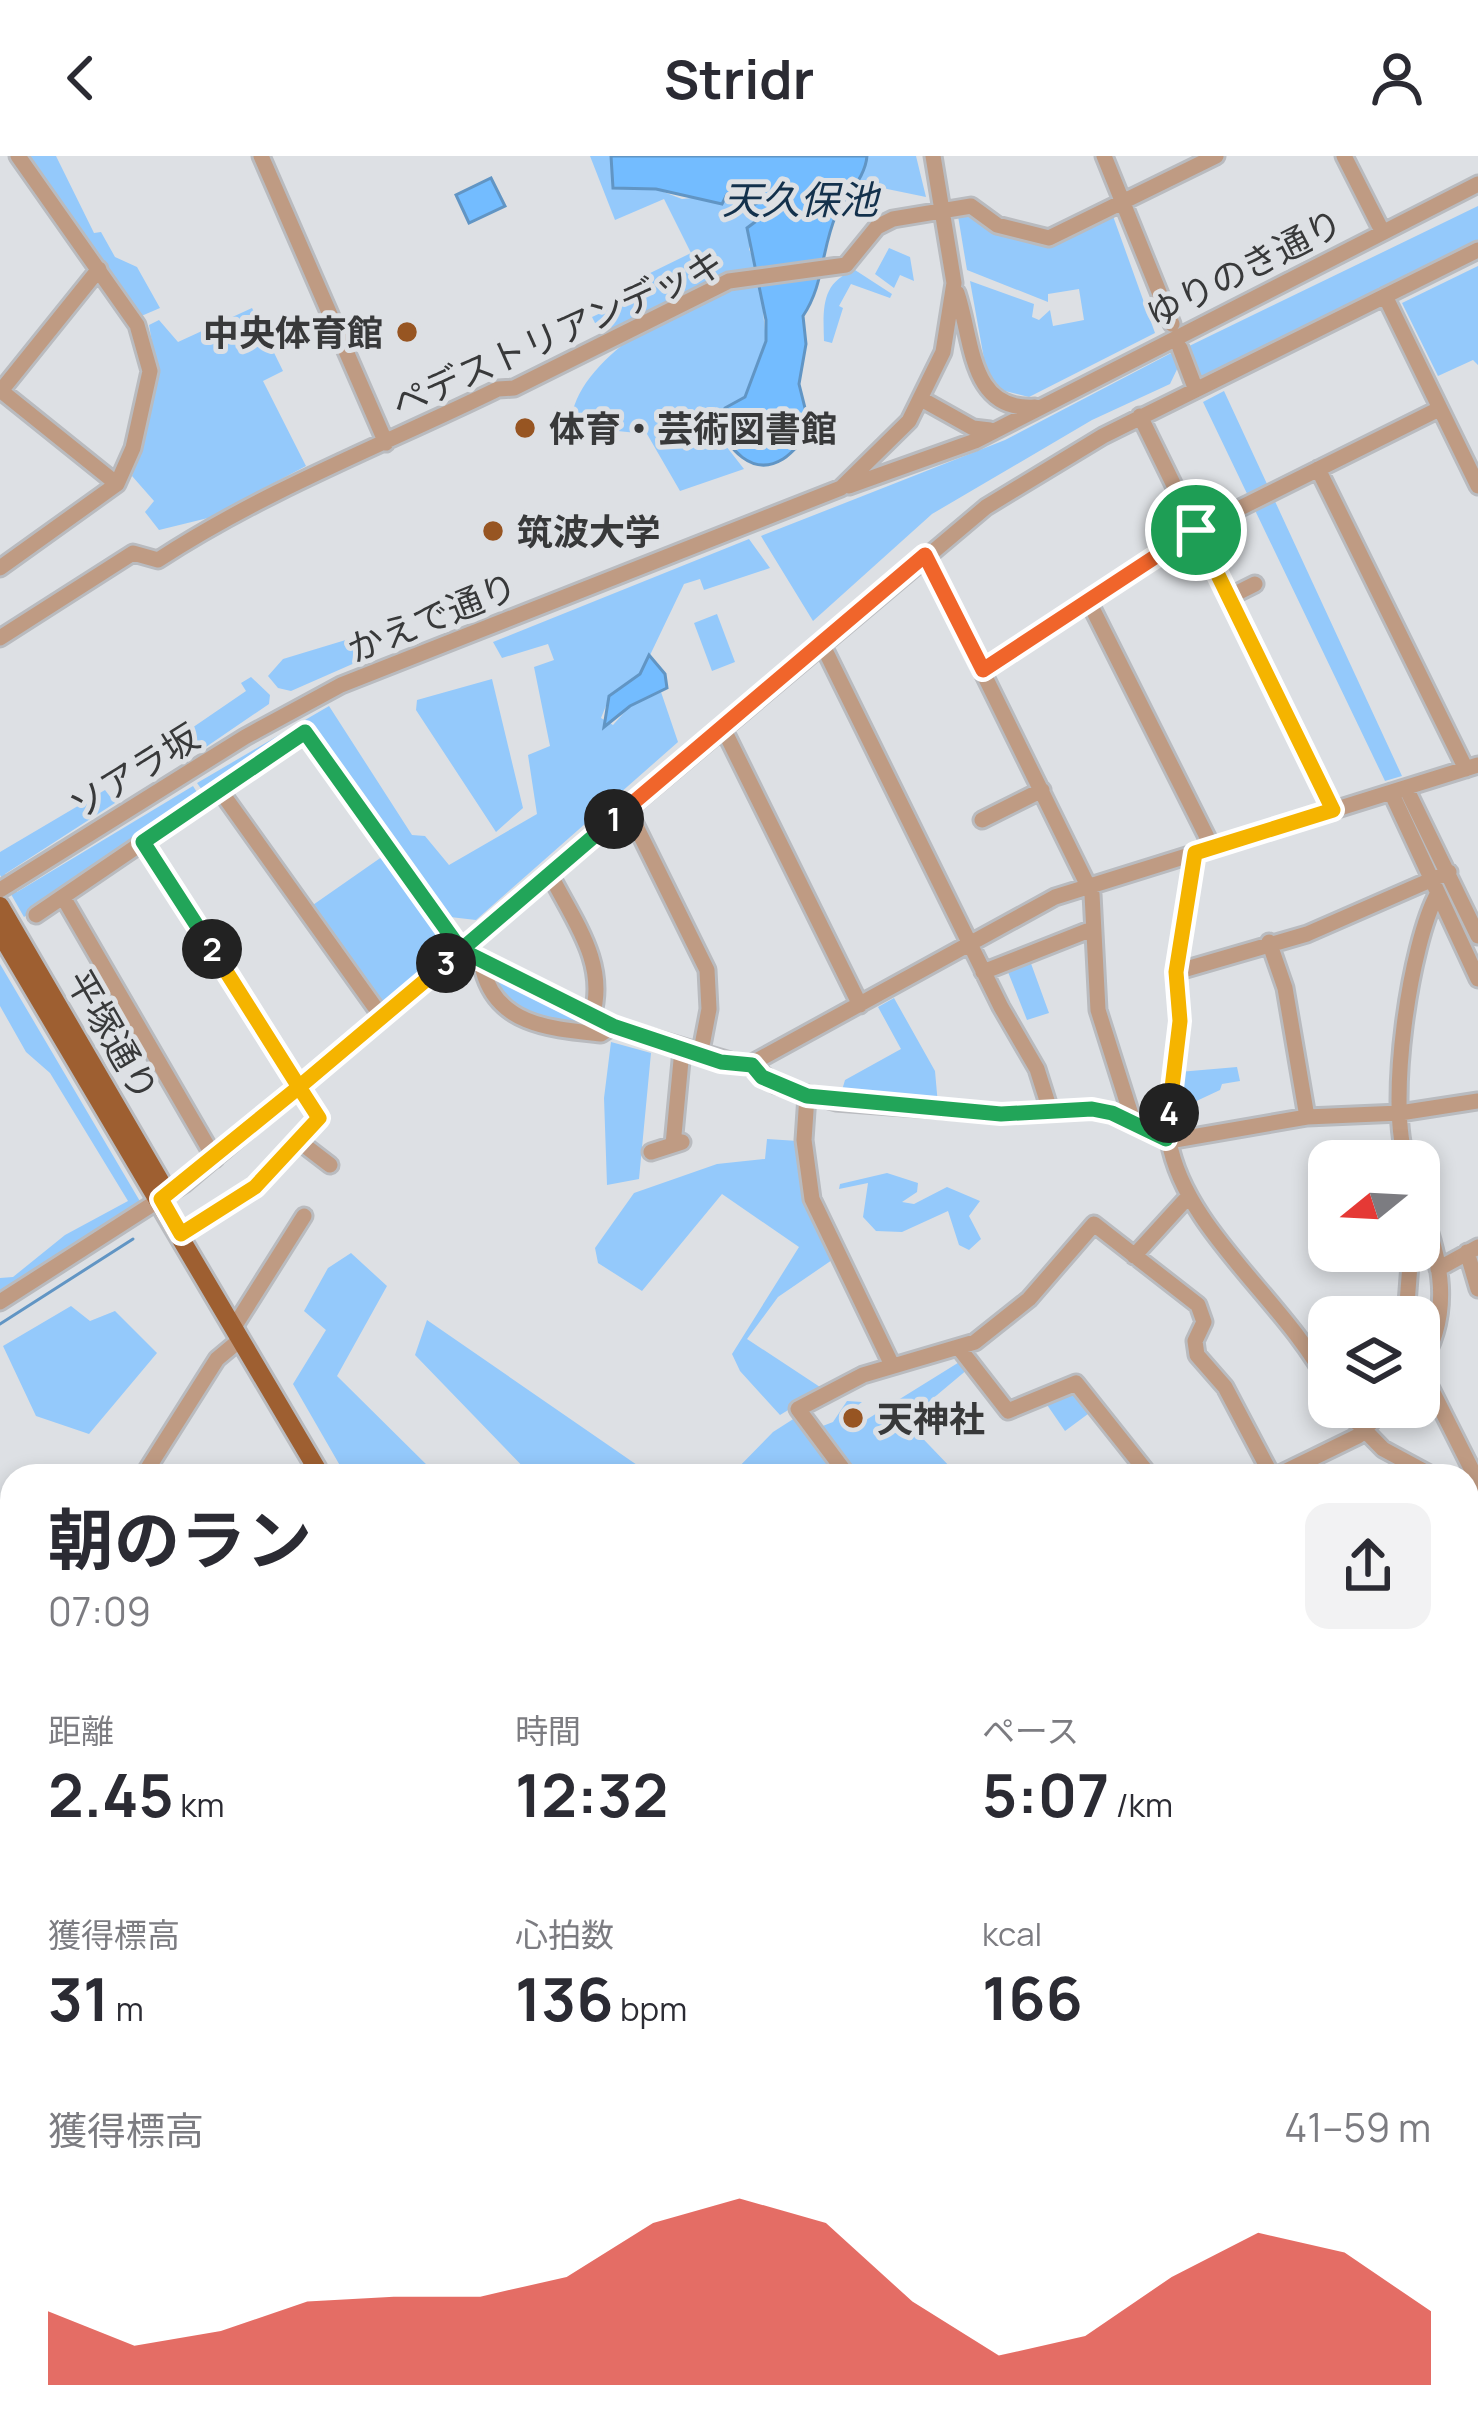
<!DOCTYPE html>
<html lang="ja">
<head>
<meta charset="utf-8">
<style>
	:root { --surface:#fff; --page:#f2f2f3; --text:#2b2b33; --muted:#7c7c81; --accent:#d93025 }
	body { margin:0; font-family:Manrope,"Noto Sans JP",sans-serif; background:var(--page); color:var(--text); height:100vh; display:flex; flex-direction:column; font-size:45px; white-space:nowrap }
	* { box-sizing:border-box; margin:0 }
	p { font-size:39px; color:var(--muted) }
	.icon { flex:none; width:66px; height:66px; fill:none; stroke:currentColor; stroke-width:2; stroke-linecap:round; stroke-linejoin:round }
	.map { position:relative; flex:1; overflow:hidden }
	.drawer { position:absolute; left:0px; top:1308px; width:1479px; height:972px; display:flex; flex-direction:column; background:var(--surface); border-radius:36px 36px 0 0; box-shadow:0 6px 18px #0003 }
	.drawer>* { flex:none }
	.needle { width:78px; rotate:252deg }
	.controls { position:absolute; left:1308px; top:984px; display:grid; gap:24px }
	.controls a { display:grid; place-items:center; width:132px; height:132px; border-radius:24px; background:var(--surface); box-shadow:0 6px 18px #0003; font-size:60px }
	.pin { position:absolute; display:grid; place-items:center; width:102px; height:102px; color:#fff; margin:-51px; border:6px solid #fff; border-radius:50%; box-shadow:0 3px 12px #0007 }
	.km { position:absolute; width:60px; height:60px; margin:-30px; border-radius:50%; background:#222; color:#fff; font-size:33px; line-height:60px; text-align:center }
	.round { display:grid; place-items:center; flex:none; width:126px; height:126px; border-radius:24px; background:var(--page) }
	.summary { display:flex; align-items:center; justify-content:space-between; height:204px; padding:0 48px }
	h1 { font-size:66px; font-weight:700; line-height:90px }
	.metrics { display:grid; grid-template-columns:repeat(3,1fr); gap:18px; height:204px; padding:12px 48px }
	.metrics div { display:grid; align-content:center }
	.metrics b { font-size:60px; font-weight:700 }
	.metrics small { font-size:33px; font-weight:400 }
	.metrics p { font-size:33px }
	.chart { height:336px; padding:24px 48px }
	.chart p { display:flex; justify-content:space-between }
	.chart svg { width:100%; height:216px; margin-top:12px; fill:var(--accent); opacity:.7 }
	header { display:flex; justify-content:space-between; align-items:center; height:156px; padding:0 48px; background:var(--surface); font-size:54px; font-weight:700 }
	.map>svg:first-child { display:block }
	.green { fill:#94c9fb }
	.water { fill:#73bcff; stroke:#6195c4; stroke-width:3 }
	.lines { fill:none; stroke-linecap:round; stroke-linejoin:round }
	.stream { stroke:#6195c4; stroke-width:3 }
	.river { stroke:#73bcff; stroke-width:18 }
	.minor-casing { stroke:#b9bbbf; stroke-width:21 }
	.major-casing { stroke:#b9bbbf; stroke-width:24 }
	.highway-casing { stroke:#b9bbbf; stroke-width:27 }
	.minor { stroke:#bf9b83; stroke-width:15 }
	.major { stroke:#9e5f31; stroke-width:18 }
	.highway { stroke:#904800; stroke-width:21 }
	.split-1-casing { stroke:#fff; stroke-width:24 }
	.split-2-casing { stroke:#fff; stroke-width:24 }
	.split-3-casing { stroke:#fff; stroke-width:24 }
	.split-4-casing { stroke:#fff; stroke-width:24 }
	.split-5-casing { stroke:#fff; stroke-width:24 }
	.split-1 { stroke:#f0652b; stroke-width:15 }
	.split-2 { stroke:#22a559; stroke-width:15 }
	.split-3 { stroke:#f5b400; stroke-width:15 }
	.split-4 { stroke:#22a559; stroke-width:15 }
	.split-5 { stroke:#f5b400; stroke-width:15 }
	.poi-dot { fill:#975522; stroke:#dde0e4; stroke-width:4.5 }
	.labels { text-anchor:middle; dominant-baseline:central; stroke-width:10; stroke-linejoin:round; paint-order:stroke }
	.street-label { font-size:36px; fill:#38393a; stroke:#dde0e4 }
	.poi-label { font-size:36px; font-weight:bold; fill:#38393a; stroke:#dde0e4; text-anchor:start }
	.water-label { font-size:39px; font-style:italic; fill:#13314c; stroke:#dde0e4 }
</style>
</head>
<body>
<header><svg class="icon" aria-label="back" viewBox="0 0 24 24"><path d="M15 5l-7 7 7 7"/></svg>Stridr<svg class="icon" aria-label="person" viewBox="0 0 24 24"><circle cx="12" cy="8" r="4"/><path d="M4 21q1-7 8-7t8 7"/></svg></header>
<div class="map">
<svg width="1478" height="2280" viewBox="0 0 1478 2280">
	<rect width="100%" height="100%" fill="#dde0e4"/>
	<path class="green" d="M24 0H56L94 77 101 76 115 101 137 111 160 152 139 161Z
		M590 0H611L613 32 656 33 682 43 751 36 760 47 749 93 759 117 626 176 595 167 592 161 648 135 642 121 691 97 664 43 615 64Z
		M867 0H916L926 41 858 27Z
		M1478 50V86L1196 223 1183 193Z
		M965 53C1011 83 1065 80 1113 60L1155 177 1029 241 997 233 986 214 970 125 1034 148 1032 161 1039 164 1050 154 1053 170 1084 164 1079 133 1048 138V146L967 114 957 54Z
		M889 92 910 101 914 125 900 119 894 132 875 118Z
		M1478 110V209L1473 204 1438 220 1402 147Z
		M855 114 892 138 890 142 851 128 839 150 843 152 832 187 824 185C823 152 821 126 855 114Z
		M760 126 766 185 745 241 725 252 726 290 744 313 680 335 647 278 588 272 573 255C588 193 700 133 760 126Z
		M252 152 283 215 263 225 306 310 208 362 159 374 145 356 154 345 132 320 156 210 149 169 159 164 178 186Z
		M1177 194 1181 205 1170 228 1092 264 932 358 813 465 761 380 1005 284Z
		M1224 235 1402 620 1385 625 1203 246Z
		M749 383 770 412 704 434 700 423 684 428 641 518 610 540 601 562 613 569 630 550 661 536 678 586 476 764 450 761 437 748 306 571 205 638 197 627 329 550 412 679 425 680 449 709 537 658 528 599 550 590 534 511 554 504 548 488 502 502 493 486Z
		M717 458 735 506 712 515 694 467Z
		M349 483 357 506 291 535 278 532 268 520 283 503Z
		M251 521 270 539 269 548 203 593 189 574 246 535 241 527Z
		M492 523 523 652 496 676 416 554 417 544Z
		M193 630 200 641 24 761 0 719V696L105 634 115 647 5 718 17 736Z
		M386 698 445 786 435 808 385 851 310 751Z
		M1029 802 1049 857 1027 864 1006 811Z
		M0 808 141 1047 0 1142V1122L13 1121 65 1079 128 1045 50 917 26 896 0 850Z
		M487 819 602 876 521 860Z
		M894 842 935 915 938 949 840 941 845 924 901 893 878 851Z
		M611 886 651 897 639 1023 607 1029 604 942Z
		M1237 911 1240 925 1222 928 1220 934 1173 956 1179 916Z
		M767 983 798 985 802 1038 832 1104 778 1141 747 1183 823 1233 780 1259 740 1215 732 1198 799 1091 722 1038 642 1135 598 1107 595 1092 634 1037 717 1008 765 1003Z
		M887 1017 918 1027 917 1036 902 1046 914 1048 947 1031 980 1045 969 1060 981 1083 969 1094 959 1089 948 1055 902 1076 876 1075 863 1061 868 1027 839 1033 840 1028Z
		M351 1097 387 1130 337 1220 438 1320H346L293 1228 326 1174 304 1155 328 1112Z
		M71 1150 90 1165 115 1155 157 1197 89 1278 36 1260 3 1190Z
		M427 1164 653 1320H532L415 1199Z
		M961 1205 968 1213 906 1265 953 1314 947 1320H850L815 1273 833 1266 847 1245 862 1246 845 1259 853 1272Z
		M1071 1230 1092 1255 1065 1275 1043 1243Z
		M798 1260 839 1320H730L773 1276Z
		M164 2268H361L360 2280H166Z"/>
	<path class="water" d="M611 0H867C865 24 845 38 836 59 821 94 824 129 803 160L806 188 799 228 811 276C802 284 793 297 783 303 752 322 727 292 719 266L725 252 745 241 766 185V164L747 72 755 66 752 50 759 46 741 35 727 38 722 48 656 33 613 32Z
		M491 22 505 50 469 67 456 39Z
		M649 499 665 518 667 532 630 550 604 571 609 540 640 518Z"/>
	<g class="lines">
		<path class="stream" d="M0 1168 133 1083
			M370 2280 371 2268
			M635 2280 644 2268"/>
		<path class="river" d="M1467 1507 1478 1497
			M496 2280 504 2268"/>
		<g class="minor-casing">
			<path id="minor" d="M261 0 386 287
				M1104 0 1172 168
				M1344 0 1379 69
				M957 137C973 184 969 256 1035 251
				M1385 140 1478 330
				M1180 192 1196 234
				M0 234 117 328
				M0 236 99 113
				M923 244 973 272 990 274
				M1140 260 1333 654
				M1318 313 1466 613
				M849 330 975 285 1478 28
				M925 399 1092 738 1098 854 1134 968
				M0 412 117 328 133 292 150 215 137 169 18 0
				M1229 441 1255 428
				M1088 444 1212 691
				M0 482 133 397 158 404C267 333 383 289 498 233L514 232 729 125 846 109 877 71 893 63 971 50 997 69 1049 82 1216 0
				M821 486 1001 851 1037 913 1050 954
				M983 514 1196 374 1439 253
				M722 570 860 849
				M1406 632 1478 780
				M219 633 382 861
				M1391 636 1478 823
				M627 652 707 814 709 853 700 900
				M982 664 1042 634
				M143 686 319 962 255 1031 181 1078
				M550 718C573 764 608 807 592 860
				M0 734 245 581 341 529 841 332 909 265 943 196 954 127 933 0
				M63 741 215 1003
				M36 759 305 576 461 794 613 870 747 910 1055 741 1478 609
				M1269 786 1285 832 1307 961
				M486 807 483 814C497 870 553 873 601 878L613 870
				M983 816 1092 773
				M1176 816 1307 778 1449 716
				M752 909 776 929 836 946 1001 958 1092 953 1112 957 1169 985 1307 961 1400 957 1478 945
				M807 940 804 984 812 1043 892 1209
				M1166 983 1181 865 1176 816 1195 697
				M1169 985C1185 1075 1286 1145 1329 1229
				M300 986 330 1009
				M673 989 682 894
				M651 996 682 986
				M1407 1005C1386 952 1410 786 1438 737
				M1419 1046C1441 1102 1454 1158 1419 1211
				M1467 1096 1478 1133
				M1134 1100 1187 1042
				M1438 1113 1478 1091
				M0 1146 184 1028 986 351 1103 280 1478 94
				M1406 1161 1411 1095
				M234 1171 304 1060
				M959 1192 1008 1255 1076 1227 1150 1320
				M1419 1209 1478 1326
				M1342 1251 1383 1293 1433 1320
				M143 1320 217 1203 241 1183
				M848 1320 798 1253 863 1219 975 1186 1029 1143 1094 1068 1198 1149 1204 1166 1195 1185 1197 1199 1225 1231 1272 1320
				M1276 1320 1358 1280 1386 1251
				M1467 1336 1478 1341
				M1467 1380 1478 1370
				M0 1565 12 1552
				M0 1661 12 1677
				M0 2163 12 2159
				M646 2280 655 2268"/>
		</g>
		<g class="major-casing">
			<path id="major" d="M0 750 160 1025 161 1043
				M0 777 321 1320
				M1388 2268 1414 2280"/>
		</g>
		<g class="highway-casing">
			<path id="highway" d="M1467 1977 1478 1949
				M1467 2024 1478 1997
				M1348 2280 1352 2268
				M1368 2280 1372 2268"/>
		</g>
		<use href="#minor" class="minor"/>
		<use href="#major" class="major"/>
		<use href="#highway" class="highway"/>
	</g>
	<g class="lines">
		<g class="split-1-casing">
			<path id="split-1" d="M614 663 925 399 983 514 1196 374"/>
		</g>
		<g class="split-2-casing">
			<path id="split-2" d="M212 793 143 686 305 576 461 794 614 663"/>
		</g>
		<g class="split-3-casing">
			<path id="split-3" d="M212 793 299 931 161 1043 181 1078 255 1031 319 962 299 931 446 807"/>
		</g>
		<g class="split-4-casing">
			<path id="split-4" d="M446 807 461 794 613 870 721 906 752 909 762 921 807 940 1001 958 1092 953 1112 957 1166 983 1169 957"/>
		</g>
		<g class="split-5-casing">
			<path id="split-5" d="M1169 957 1180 865 1176 816 1195 697 1333 654 1196 374"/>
		</g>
		<use href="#split-1" class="split-1"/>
		<use href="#split-2" class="split-2"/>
		<use href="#split-3" class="split-3"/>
		<use href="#split-4" class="split-4"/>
		<use href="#split-5" class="split-5"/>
	</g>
	<g class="poi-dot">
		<circle cx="407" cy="176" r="12"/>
		<circle cx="525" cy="272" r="12"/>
		<circle cx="493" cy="375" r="12"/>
		<circle cx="853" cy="1262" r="12"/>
	</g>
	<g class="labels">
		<g class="street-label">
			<text transform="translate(1244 112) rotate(-27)">ゆりのき通り</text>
			<text transform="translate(557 177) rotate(-24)">ペデストリアンデッキ</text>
			<text transform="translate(432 461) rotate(-22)">かえで通り</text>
			<text transform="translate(134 615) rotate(-32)">ソアラ坂</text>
			<text transform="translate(113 879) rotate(60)">平塚通り</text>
		</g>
		<g class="poi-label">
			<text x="383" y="176" text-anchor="end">中央体育館</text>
			<text x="549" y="272">体育・芸術図書館</text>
			<text x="517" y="375">筑波大学</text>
			<text x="877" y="1262">天神社</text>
		</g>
		<g class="water-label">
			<text x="800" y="43">天久保池</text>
		</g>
	</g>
</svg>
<div class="controls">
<a><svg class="needle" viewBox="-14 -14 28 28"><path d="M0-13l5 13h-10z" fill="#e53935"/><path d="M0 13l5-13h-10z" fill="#7c7c81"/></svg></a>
<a><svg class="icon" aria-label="layers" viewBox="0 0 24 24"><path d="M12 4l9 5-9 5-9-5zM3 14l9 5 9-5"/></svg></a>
</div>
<div class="pin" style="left:1196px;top:374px;background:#1e9e55"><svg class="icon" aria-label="arrive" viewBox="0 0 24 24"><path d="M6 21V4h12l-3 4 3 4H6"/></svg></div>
<b class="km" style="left:614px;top:663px">1</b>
<b class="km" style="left:212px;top:793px">2</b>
<b class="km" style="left:446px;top:807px">3</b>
<b class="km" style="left:1169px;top:957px">4</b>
<section class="drawer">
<div class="summary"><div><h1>朝のラン</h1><p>07:09</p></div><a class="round"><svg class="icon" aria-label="share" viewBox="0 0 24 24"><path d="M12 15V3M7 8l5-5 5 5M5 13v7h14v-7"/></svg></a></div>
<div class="metrics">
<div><p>距離</p><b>2.45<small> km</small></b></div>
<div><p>時間</p><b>12:32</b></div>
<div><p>ペース</p><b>5:07<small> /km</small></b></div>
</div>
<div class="metrics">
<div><p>獲得標高</p><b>31<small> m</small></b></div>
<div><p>心拍数</p><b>136<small> bpm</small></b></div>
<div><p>kcal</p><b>166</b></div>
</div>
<div class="chart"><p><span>獲得標高</span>41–59 m</p>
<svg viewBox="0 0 160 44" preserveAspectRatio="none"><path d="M0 44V29L10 36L20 33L30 27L40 26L50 26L60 22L70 11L80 6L90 11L100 27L110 38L120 34L130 22L140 13L150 17L160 29V44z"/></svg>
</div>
</section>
</div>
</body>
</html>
